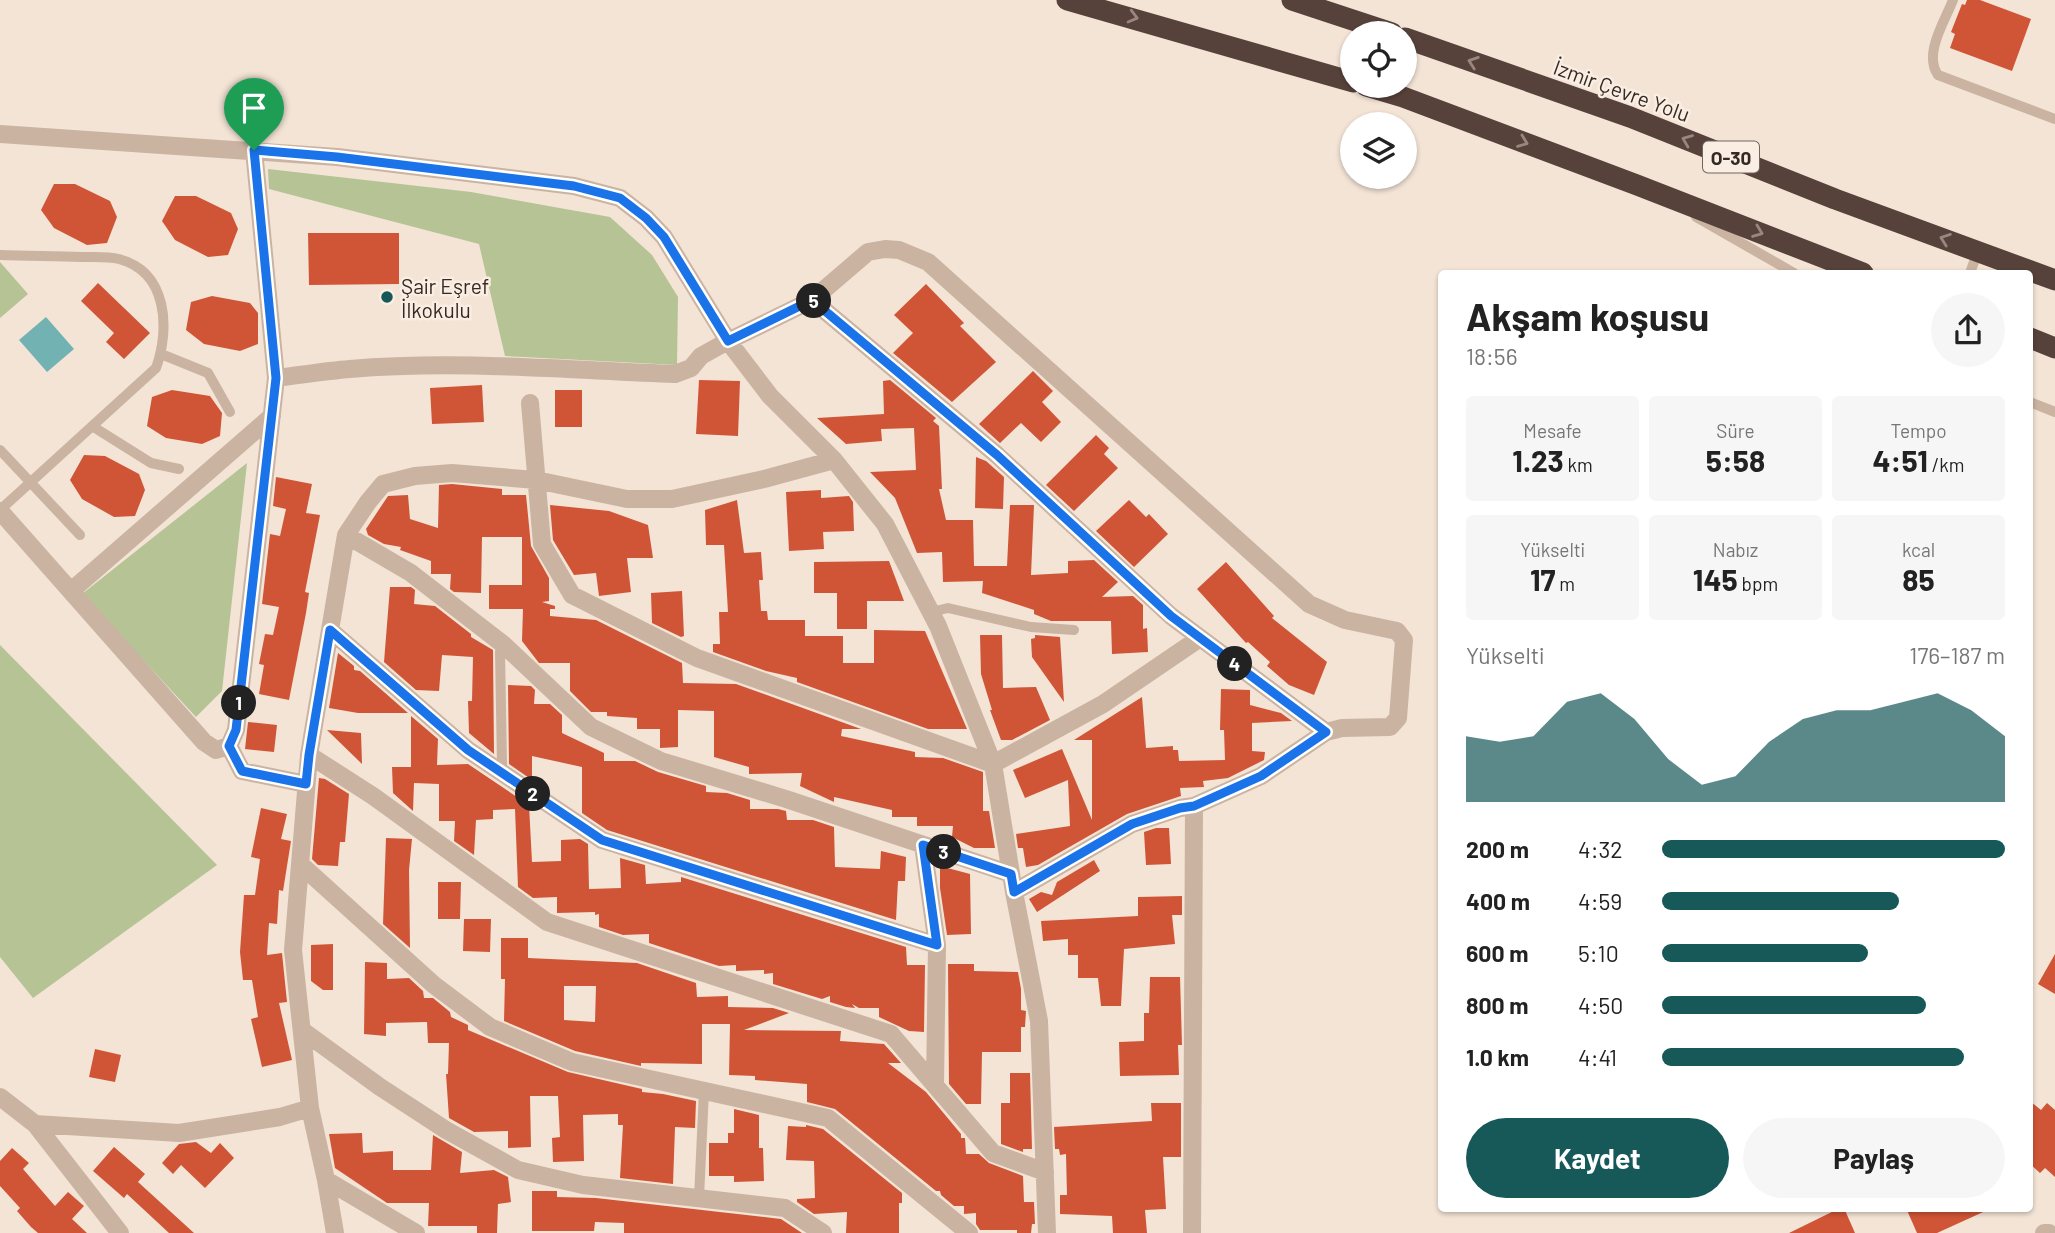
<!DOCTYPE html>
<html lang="tr">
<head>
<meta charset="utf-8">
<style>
	:root { --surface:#fff; --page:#f6f6f6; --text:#222; --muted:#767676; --accent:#175859 }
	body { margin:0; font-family:Barlow,sans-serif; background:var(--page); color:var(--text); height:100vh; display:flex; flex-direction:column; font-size:26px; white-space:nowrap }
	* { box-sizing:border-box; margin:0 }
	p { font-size:23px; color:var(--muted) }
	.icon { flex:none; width:38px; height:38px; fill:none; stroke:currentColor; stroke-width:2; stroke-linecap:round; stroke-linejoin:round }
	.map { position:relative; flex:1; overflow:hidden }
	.panel { position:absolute; left:1438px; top:270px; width:595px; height:942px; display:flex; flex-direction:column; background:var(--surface); border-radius:7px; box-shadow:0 2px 5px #0004 }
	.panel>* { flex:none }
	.controls { position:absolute; left:1340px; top:21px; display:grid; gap:14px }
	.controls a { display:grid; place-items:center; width:77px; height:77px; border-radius:50%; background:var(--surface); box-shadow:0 2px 5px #0004; font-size:35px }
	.pin { position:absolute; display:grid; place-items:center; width:60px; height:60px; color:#fff; margin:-72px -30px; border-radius:50% 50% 50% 0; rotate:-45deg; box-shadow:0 0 7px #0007 }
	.pin .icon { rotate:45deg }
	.km { position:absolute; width:35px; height:35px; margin:-18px; border-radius:50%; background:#222; color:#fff; font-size:19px; line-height:35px; text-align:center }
	.round { display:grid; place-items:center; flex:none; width:74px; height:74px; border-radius:37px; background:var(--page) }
	.head { display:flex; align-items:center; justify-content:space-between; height:119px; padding:0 28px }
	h1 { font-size:38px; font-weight:700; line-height:52px }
	.metrics { display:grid; grid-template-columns:repeat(3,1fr); gap:10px; height:119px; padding:7px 28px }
	.metrics div { display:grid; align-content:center; border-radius:7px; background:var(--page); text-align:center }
	.metrics b { font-size:30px; font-weight:700 }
	.metrics small { font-size:19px; font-weight:400 }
	.metrics p { font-size:19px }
	.chart { height:196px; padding:14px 28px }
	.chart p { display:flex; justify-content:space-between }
	.chart svg { width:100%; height:126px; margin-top:7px; fill:var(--accent); opacity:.7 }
	.primary-button { display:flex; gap:14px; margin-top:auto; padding:14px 28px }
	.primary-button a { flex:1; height:80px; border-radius:42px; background:var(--accent); color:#fff; font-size:28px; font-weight:700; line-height:80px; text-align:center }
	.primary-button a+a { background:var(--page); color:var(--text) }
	ul { padding:0 28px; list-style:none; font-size:23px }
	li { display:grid; grid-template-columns:112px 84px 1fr; align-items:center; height:52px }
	li i { height:18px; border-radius:9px; background:var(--accent) }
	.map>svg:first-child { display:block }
	.green { fill:#b5c395 }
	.water { fill:#73b2b2 }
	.building { fill:#d05536; fill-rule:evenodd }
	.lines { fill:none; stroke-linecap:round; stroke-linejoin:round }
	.service { stroke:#cbb3a1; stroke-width:10 }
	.minor { stroke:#cbb3a1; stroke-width:18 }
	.motorway { stroke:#57423b; stroke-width:21 }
	.oneway { stroke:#98877e }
	.route-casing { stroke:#fff; stroke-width:14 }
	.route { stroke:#1a73e8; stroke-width:9 }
	.poi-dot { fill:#175859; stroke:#faeee2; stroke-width:2.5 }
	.labels { text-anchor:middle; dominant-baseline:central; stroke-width:5; stroke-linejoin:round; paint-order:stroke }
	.shield { fill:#faeee2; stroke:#70645e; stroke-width:2 }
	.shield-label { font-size:19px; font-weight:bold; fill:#352925 }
	.street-label { font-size:21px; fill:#352925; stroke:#faeee2 }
	.poi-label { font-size:21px; fill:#352925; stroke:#faeee2; text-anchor:start }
</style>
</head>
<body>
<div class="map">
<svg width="2055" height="1233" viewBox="0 0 2055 1233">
	<rect width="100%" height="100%" fill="#f3e4d6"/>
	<path class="green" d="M268 169 471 192 610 217 652 255 678 297 677 365 505 356 479 244 269 189Z
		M0 262 28 294 0 318Z
		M247 463 222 691 196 717 82 594Z
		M0 645 217 865 33 998 0 957Z"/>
	<path class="water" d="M46 317 74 349 47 372 19 340Z"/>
	<path class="building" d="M1967 0H1980L2031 19 2012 71 1950 48 1955 34 1951 32 1962 4 1965 5Z
		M54 184H75L110 201 117 217 107 243 87 245 54 228 41 210Z
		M175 196H196L231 213 238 229 228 255 208 257 175 240 162 221Z
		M308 233H399V284L309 285Z
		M98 283 150 333 124 359 106 342 114 333 81 301Z
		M926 284 964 323 960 326 996 362 952 402 893 353 913 333 894 315Z
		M212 296 250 303 258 313V344L240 351 204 344 186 330 191 302Z
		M1033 371 1053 391 1042 402 1061 422 1041 442 1021 423 1000 443 979 424Z
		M699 380 740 381 738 436 696 434Z
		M890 380 936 418 933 421 939 426 942 489H939L946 520H973L974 566H1007L1010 505H1034L1031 575 1068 573V561L1094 560 1118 582 1102 597 1133 596 1143 605V629L1147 628 1148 652 1112 654 1111 621H1051L1034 614V610L982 593 983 581 943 582 942 552 917 553 895 498 870 472 916 470 914 428 881 429 882 441 846 444 817 418 884 414 883 381Z
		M482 385 484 422 432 424 430 388Z
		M172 390 210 396 222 413 220 436 202 444 166 438 147 426 152 397Z
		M555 390H582V427H555Z
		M1096 435 1109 448 1104 454 1118 468 1074 511 1046 485Z
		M84 455 105 456 139 474 145 490 135 516 114 517 82 499 70 480Z
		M976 457 986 461 1004 477 1003 509 975 508Z
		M276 477 312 484 306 513 320 515 305 592 309 593 306 613 289 700 259 694 264 665 259 664 265 634 273 635 279 607 262 604 270 534 280 536 286 509 273 506Z
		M452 484 502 489V495H526L531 546 549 578V601L542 602 555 606V609H550V616L596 620 682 663 683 683 736 684 861 729H842L841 736 915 752V757L943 758 983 772V811H989L995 848H974L952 837 953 826H917V817H892V810L834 797V802L800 786 802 773 749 774V767L714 757V711L678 710V747L660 748V729H637V718L607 716V712H591L570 691V663H539L522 641 523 609H489V585H522V537H482L481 593 454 592 450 589 451 574H431V561L400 550 401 547 384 544 368 535 366 529 388 496 408 495 410 519 438 528 439 485Z
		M821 490V498L849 496 853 502 854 531 823 532 824 549 789 551 786 492Z
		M737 500 744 553 761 552 763 580H759L761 611H767L768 620H805V636H843V663H874V630L925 631 967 729H928L797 682V678L766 671 713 652V644H720L719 612H728L724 545H706L705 510Z
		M1129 500 1146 517 1149 514 1168 534 1134 567 1096 531Z
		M550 505 609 511 648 525 653 558H627L631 592 599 596 596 573 574 575 553 540Z
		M889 561 904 601H867V629H837V593H814V562Z
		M1226 562 1274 616 1272 618 1327 662 1314 695 1289 685 1267 666 1270 662 1248 642 1246 643 1197 589Z
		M390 587H411L415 590 414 604 435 606 471 634V637L493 650 494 754 469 733 468 701H472L473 657 442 655 439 691 416 690 384 662Z
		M682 591 684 636 681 637 652 623 651 593Z
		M980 635H1002L1003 688 1036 687 1050 720 1012 740H1001L990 710H992L981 674Z
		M1035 635 1060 637 1064 702 1032 657 1031 639 1035 638Z
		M338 653 354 666V670L360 671 408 713H358L329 708Z
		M508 685 531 686 535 690 534 704H550L562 715V733L604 753V761H635L658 772 706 786V792L727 793 750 800V809H778L786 811 787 820H813L834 827 835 867 880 869 881 851 906 857 905 881H898L896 920 607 830 582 813V767L532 756V780L509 764Z
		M1221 689 1250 690V705L1281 713 1292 721 1252 723V751L1265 752 1264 760 1228 778 1203 781 1204 787 1180 788 1181 796 1127 814 1038 865 1026 867 1023 848H1018L1016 834 1070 826 1068 780 1025 798 1013 770 1062 749 1092 820V740H1074L1142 697 1146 748 1173 746V750H1178L1179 761 1225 760 1224 730H1220Z
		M411 716 438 739 437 765 468 764 529 805 532 862 561 861V840L580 839 588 844 589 889 621 888 620 858 645 865 646 884 681 882V877L906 947 907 965H925L924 1032 909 1031 879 1017V1008H859L852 1004 855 1008 846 1007 830 1002V996L822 999 773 984V973L764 974V970L736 971V965L719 966 649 943V934L623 935 599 927V914L595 915V912L557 913V897L533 898 518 887 515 809 493 810V819L476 820 474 855 454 841 455 821H439V784L414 783 413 811 393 793 392 767H411Z
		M248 722 277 725 274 752 245 749Z
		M327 730 361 733 362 764Z
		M319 778 325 779 349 794 345 842H340L338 866 318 865 312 859Z
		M261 808 287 814 281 839 291 841 283 891 279 890 277 924 269 923 267 955 282 953 287 1002 279 1003 292 1060 262 1067 251 1019 258 1017 252 980H243L240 952 244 895H255L260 859 251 857Z
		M1156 828H1169L1171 864 1146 865 1144 832Z
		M386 838 412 839 409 870 410 948 383 924Z
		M1094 860 1100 871 1037 912 1029 899 1041 892 1052 895 1057 882Z
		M940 866 970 874 971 934 947 935 940 888Z
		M438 882H461L460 919H438Z
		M1182 896V915H1172L1175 944 1124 949 1121 1006H1101L1098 978H1078V955H1068V939L1043 941 1041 921 1138 916V897Z
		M464 919H491L490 952 463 951Z
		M501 938H528V958L637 963 696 983 697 997 728 996V1007L773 1008 789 1013 744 1030 841 1031 840 1041 884 1044 901 1063H888L926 1092 961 1134V1138H965L966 1154H979L989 1163 1023 1176 1024 1202H1034L1035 1224H1032L1031 1233H1017V1230H980L976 1224V1213L964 1214V1206H954L941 1195 940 1191H936L835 1109 807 1102V1084L755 1080V1076L729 1075 730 1024H702V1064L641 1063V1066L575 1051 504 1021 505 979H501ZM564 986H596L595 1022 564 1020Z
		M333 944V990H323L311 981V945Z
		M2055 954V994L2038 984Z
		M365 962 387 963V979L409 978 423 991 424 998H433L450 1012 451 1017 468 1025V1030L568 1072 642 1089V1092L663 1094 696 1101 695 1128 675 1127 673 1184 620 1178 623 1125H618V1114L583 1115 584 1161 553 1162 552 1138 560 1137 558 1096H530L531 1147 508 1148V1131L474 1132 449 1118 446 1074H448L449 1043H428L427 1022 386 1023V1036L364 1034Z
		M948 964H974V971L1018 972 1021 989V1010L1026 1011 1025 1027H1021V1052H982L981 1104H966L949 1084Z
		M1150 977H1180L1182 1045H1178L1179 1075 1120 1076 1119 1042 1144 1041V1013H1149Z
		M95 1049 121 1055 115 1082 89 1077Z
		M1010 1073H1030L1032 1149H1023V1152L1001 1144V1103H1010Z
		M2030 1101 2041 1110 2047 1103 2055 1110V1177L2045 1168 2040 1173 2030 1164Z
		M1151 1103H1181V1157H1163L1166 1209 1145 1210 1147 1233H1113L1112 1216 1060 1214V1195H1067L1066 1154 1060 1155 1059 1149H1055L1054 1127 1152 1121Z
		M734 1109 759 1115V1148H763L764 1181 734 1182V1176H709V1143H728V1133H734Z
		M806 1125 823 1129 902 1193V1203H899V1233H846L847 1212 814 1214 797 1202V1199L815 1198 814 1161 786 1160 788 1126 806 1127Z
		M362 1133 363 1153 393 1151V1170H431L433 1135 462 1152 460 1173 494 1170 508 1177 511 1202 498 1204 497 1233H477V1226H428L429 1203H387L335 1168 329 1134Z
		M196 1142 211 1153 220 1143 234 1158 205 1188 181 1165 173 1174 162 1163 179 1144Z
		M114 1147 145 1174 138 1182 194 1233H169L127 1194 124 1198 93 1171Z
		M12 1148 29 1163 23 1169 55 1206 68 1192 84 1206 72 1219 87 1233H38L31 1227 17 1211 20 1208 0 1186V1161Z
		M532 1191H557V1197L596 1198 781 1219 802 1233H624V1223L595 1222 594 1231H532Z
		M1840 1208H1844L1855 1233H1789Z
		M1906 1208H1992L1937 1233H1917Z"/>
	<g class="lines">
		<path class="service" d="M1953 0C1945 21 1923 54 1938 75L2055 119
			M1696 217 1794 273
			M0 255C27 256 54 256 82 257 94 257 107 256 119 259 168 272 170 329 156 368L0 510
			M1970 273 1978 251
			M161 354 208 373 230 412
			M2030 402 2055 412
			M92 426 151 463 179 469
			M0 450 80 535
			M931 612 948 608 1031 627 1074 630
			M499 771 502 764 500 652 503 644
			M699 1198 704 1091"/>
		<path class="minor" d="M0 134 337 157 574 186 620 198 646 218 664 237 728 341 770 396 834 460
			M812 300 997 455 1171 616 1326 732
			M276 378C301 375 325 371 350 369 457 360 567 370 675 374L691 368 701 356 728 341 812 300 868 252 885 249 899 250 928 262 1309 604 1345 620 1397 631 1404 640 1398 718 1390 727 1342 728 1326 732 1261 776 1194 806 1180 808 1132 824 1014 892
			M530 403 542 544 572 595 697 658 993 764 1103 704 1200 638
			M0 511 204 742 216 750 229 746 236 730 276 378 254 150
			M346 535 411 573 503 644 591 727 661 761 786 799 1011 874
			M71 591 272 416
			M330 630 468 750 602 840 937 945
			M229 746 242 771 306 784
			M309 755 373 796 547 922 891 1034 993 1153 1045 1172
			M923 845 937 945 935 1085
			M300 864 434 985 490 1027 572 1062 828 1118 969 1233
			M303 1031 380 1087 446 1130 518 1170 583 1185 785 1208 823 1233
			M0 1097 35 1124 179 1133 280 1117 310 1108 293 950 309 755 346 535 368 502 383 484 415 476 452 473 536 480 627 499H672L764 479 834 460 885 524 938 626 993 764 1014 892 1039 1021 1047 1233
			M310 1108 326 1180 335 1233
			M35 1124 120 1233
			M326 1180 416 1233
			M1192 1233 1194 806
			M2044 1233H2049"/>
		<path class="motorway" d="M1067 0 1353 82
			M1292 0 1392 33
			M1405 38 1630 117 1835 199 2055 280
			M1366 86 1403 97 1637 185 1863 273
			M2030 338 2055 348"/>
	</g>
	<defs><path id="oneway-chevron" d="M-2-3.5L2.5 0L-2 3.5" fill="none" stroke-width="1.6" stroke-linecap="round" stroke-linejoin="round" transform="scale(1.75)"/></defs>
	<g class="oneway">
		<use href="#oneway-chevron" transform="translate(1133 17) rotate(15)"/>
		<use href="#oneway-chevron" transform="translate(1473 62) rotate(-161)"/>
		<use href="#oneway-chevron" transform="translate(1687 140) rotate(-158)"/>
		<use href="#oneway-chevron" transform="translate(1523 142) rotate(21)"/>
		<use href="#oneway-chevron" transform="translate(1758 232) rotate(21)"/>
		<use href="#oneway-chevron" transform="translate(1945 239) rotate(-160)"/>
	</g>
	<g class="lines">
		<g class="route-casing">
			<path id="route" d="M254 150 337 157 574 186 620 198 646 218 664 237 728 341 812 300 997 455 1171 616 1326 732 1261 776 1194 806 1180 808 1132 824 1014 892 1011 874 923 845 937 945 602 840 468 750 330 630 309 755 306 784 242 771 229 746 236 730 276 378Z"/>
		</g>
		<use href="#route" class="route"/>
	</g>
	<circle class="poi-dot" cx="387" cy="297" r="7"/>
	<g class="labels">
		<rect class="shield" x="1703" y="141.5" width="56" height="31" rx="5"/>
		<g class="shield-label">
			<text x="1731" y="157">O-30</text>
		</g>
		<g class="street-label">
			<text transform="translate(1622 90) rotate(20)">İzmir Çevre Yolu</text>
		</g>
		<g class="poi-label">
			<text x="401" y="285">Şair Eşref<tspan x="401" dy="24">İlkokulu</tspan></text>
		</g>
	</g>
</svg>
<div class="controls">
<a><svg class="icon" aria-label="locate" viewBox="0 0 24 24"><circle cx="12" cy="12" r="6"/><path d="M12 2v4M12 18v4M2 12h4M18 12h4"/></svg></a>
<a><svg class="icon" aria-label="layers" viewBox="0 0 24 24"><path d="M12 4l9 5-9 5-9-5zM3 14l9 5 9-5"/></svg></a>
</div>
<div class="pin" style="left:254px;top:150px;background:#1e9e55"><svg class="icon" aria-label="arrive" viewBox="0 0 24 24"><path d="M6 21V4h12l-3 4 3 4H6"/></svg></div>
<b class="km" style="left:239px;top:703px">1</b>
<b class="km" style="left:533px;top:794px">2</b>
<b class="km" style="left:944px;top:852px">3</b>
<b class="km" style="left:1235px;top:664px">4</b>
<b class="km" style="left:814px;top:301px">5</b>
<section class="panel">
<div class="head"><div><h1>Akşam koşusu</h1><p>18:56</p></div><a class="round"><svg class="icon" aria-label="share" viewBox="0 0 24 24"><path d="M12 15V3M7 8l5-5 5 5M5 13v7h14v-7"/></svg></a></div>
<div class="metrics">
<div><p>Mesafe</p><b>1.23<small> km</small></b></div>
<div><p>Süre</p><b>5:58</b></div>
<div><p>Tempo</p><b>4:51<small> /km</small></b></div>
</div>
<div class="metrics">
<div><p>Yükselti</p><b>17<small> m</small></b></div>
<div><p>Nabız</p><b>145<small> bpm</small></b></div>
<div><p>kcal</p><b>85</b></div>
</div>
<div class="chart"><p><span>Yükselti</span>176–187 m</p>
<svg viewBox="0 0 160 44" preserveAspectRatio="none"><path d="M0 44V21L10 23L20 21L30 9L40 6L50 15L60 29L70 38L80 35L90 23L100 15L110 12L120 12L130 9L140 6L150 12L160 21V44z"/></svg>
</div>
<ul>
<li><b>200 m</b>4:32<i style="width:100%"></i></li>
<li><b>400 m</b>4:59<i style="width:69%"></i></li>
<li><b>600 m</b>5:10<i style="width:60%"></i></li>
<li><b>800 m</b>4:50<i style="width:77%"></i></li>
<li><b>1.0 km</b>4:41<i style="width:88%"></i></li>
</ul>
<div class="primary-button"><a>Kaydet</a><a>Paylaş</a></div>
</section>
</div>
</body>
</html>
